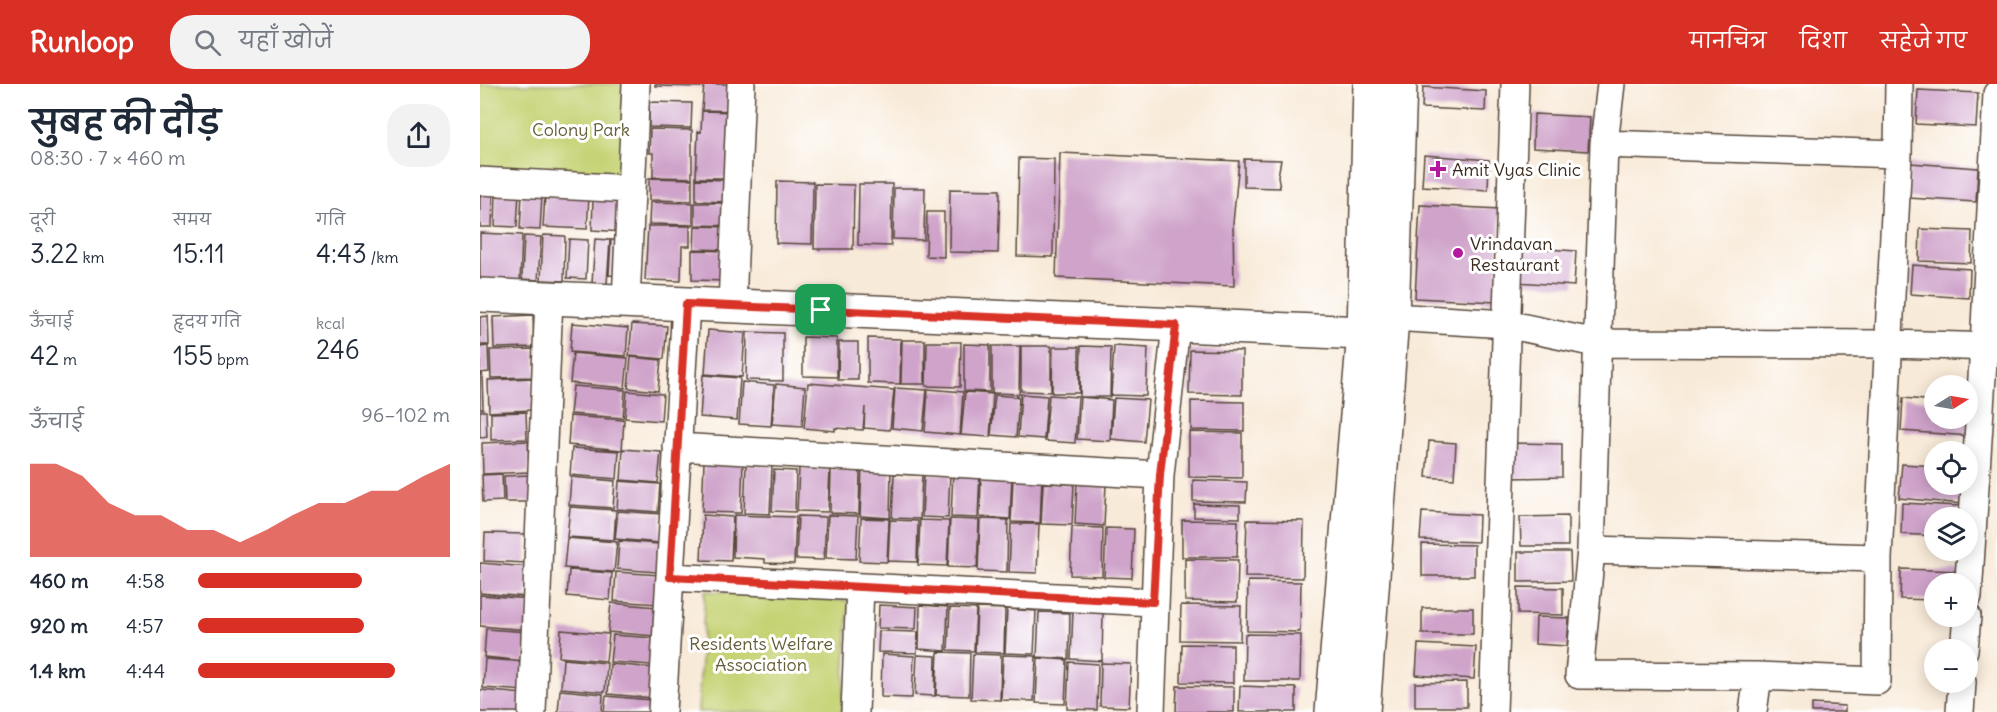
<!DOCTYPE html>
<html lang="hi">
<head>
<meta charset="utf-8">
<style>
	:root { --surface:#fff; --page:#f2f2f3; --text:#1f2937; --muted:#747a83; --accent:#d93025 }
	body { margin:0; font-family:Delius,"Playpen Sans Deva",sans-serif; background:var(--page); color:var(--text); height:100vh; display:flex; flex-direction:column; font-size:22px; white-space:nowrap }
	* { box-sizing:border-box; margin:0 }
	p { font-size:20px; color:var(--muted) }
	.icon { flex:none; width:33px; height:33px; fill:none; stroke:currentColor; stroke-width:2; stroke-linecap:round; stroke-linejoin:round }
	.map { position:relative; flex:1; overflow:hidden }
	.sheet { display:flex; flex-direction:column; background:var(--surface); width:480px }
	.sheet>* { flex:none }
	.needle { width:39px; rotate:79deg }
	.controls { position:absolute; left:1444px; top:291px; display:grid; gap:12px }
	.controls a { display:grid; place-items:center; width:54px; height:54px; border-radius:50%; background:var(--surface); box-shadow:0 3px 15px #0003; font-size:30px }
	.pin { position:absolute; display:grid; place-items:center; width:51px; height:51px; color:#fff; margin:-26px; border-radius:12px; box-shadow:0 3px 9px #0006 }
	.round { display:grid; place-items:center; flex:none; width:63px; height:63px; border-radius:24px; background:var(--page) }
	.head { display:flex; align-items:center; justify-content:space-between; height:102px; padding:0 30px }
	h1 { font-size:33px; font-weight:600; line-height:45px }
	.figures { display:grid; grid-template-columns:repeat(3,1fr); gap:9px; height:102px; padding:6px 30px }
	.figures div { display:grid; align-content:center }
	.figures b { font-size:26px; font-weight:600 }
	.figures small { font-size:16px; font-weight:400 }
	.figures p { font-size:16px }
	.chart { height:168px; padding:12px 30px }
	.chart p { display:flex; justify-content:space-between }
	.chart svg { width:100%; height:108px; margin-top:6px; fill:var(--accent); opacity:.7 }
	ul { padding:0 30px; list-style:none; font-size:20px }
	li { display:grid; grid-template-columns:96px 72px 1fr; align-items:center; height:45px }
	li i { height:15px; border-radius:8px; background:var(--accent) }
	header { display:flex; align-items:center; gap:36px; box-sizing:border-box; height:84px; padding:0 30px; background:var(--accent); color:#fff }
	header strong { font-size:28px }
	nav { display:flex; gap:33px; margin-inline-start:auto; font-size:21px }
	.search { width:420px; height:54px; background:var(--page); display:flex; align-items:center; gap:15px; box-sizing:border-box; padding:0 21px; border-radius:24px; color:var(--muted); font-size:22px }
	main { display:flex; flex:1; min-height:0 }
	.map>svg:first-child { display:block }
	.green { fill:#c6d374; stroke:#807e49; stroke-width:1.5 }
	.building { fill:#cfa3ca }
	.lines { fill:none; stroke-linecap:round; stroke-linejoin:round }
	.minor-casing { stroke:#57473a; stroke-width:30 }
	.tertiary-casing { stroke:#57473a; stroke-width:36 }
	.secondary-casing { stroke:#57473a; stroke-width:36 }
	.minor { stroke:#fff; stroke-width:27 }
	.tertiary { stroke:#fff; stroke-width:33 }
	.secondary { stroke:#fff; stroke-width:33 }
	.route-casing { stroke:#fff; stroke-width:12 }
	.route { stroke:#d93025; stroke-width:8 }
	.poi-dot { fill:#b5179e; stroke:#fff; stroke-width:2 }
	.labels { text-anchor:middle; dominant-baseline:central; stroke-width:6; stroke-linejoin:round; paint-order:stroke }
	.park-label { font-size:18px; fill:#655d38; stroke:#fff }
	.poi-label { font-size:18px; fill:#3b2a1e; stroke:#fff; text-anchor:start }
</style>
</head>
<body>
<header>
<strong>Runloop</strong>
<div class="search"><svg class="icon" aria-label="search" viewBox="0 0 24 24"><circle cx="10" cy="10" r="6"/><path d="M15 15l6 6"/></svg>यहाँ खोजें</div>
<nav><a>मानचित्र</a><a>दिशा</a><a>सहेजे गए</a></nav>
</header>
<main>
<section class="sheet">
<div class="head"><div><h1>सुबह की दौड़</h1><p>08:30 · 7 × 460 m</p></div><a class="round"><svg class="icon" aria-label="share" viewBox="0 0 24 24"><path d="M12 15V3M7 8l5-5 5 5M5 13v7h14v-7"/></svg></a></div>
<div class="figures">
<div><p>दूरी</p><b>3.22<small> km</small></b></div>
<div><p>समय</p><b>15:11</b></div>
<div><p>गति</p><b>4:43<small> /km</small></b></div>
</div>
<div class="figures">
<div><p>ऊँचाई</p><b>42<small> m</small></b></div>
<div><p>हृदय गति</p><b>155<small> bpm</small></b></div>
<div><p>kcal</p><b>246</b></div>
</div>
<div class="chart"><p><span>ऊँचाई</span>96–102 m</p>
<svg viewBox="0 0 160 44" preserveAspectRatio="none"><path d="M0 44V6L10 6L20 11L30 22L40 27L50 27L60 33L70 33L80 38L90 33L100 27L110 22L120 22L130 17L140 17L150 11L160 6V44z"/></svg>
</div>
<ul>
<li><b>460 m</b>4:58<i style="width:65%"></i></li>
<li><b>920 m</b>4:57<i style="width:66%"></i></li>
<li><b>1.4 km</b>4:44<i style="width:78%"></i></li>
</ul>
</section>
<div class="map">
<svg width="1517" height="628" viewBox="0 0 1517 628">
	<rect width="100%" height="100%" fill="#fff"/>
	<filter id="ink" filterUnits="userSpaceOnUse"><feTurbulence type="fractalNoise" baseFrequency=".0167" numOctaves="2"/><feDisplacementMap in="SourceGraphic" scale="12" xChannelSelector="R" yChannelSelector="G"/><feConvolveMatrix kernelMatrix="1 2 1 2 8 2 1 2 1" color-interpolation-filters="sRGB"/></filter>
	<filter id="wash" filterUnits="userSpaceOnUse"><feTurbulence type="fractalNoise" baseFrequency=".008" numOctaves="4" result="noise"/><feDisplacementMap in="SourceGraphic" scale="24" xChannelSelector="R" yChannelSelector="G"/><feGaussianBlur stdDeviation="1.35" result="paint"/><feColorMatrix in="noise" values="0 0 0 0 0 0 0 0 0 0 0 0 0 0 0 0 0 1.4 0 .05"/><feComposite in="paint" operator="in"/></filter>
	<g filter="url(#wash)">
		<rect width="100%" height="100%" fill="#f8ead8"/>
		<path class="green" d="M0 0H148L144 92 0 86Z
			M225 507 369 517 362 628H218Z"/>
		<g id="blocks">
			<path class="building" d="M175 0H221V3L175 2Z
				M224 0H260L257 27 222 26Z
				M943 3 1006 7 1005 27 942 24Z
				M1438 6 1498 9 1496 43 1436 40Z
				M169 18 212 19 211 44 169 43Z
				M222 27 256 28V94H216L218 47 221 48Z
				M1054 30 1110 33 1108 67 1053 64Z
				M170 45 212 46V94L173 93V69H169Z
				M580 69 759 77 753 139 754 202 576 194Z
				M944 71 1009 76 1008 106 942 102Z
				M539 74 574 75 573 173 537 172Z
				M764 75 801 76 798 92 800 104 764 103Z
				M1430 79 1498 84 1496 118 1428 114Z
				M169 94 212 95V117L169 116Z
				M216 95 252 96V118L216 117Z
				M297 97 333 98 332 160 296 159Z
				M335 100 374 101 373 165H334Z
				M379 100H412L411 162 378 161Z
				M414 104H445L444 156 413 155Z
				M470 105 520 106 518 169 469 168Z
				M0 106 13 107 12 143H0Z
				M16 107 39 108 37 143 15 142Z
				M42 110 62 111 60 146 40 145Z
				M65 111 109 113 107 145 63 143Z
				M113 115 146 117 144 148 112 146Z
				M170 118 213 119V141L169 140Z
				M215 119H253V142L215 141Z
				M940 121 1020 125 1016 218 935 214Z
				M447 128H464V173L446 172Z
				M168 142H210V162H202L201 197 165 196Z
				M215 142 249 143V166L214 165Z
				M1440 145 1492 147 1491 179 1439 177Z
				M0 149 42 151 40 197 0 195Z
				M63 151 85 152 84 197 61 196Z
				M44 152 61 153 58 196 42 195Z
				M89 155 108 156 106 195 87 194Z
				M115 155 130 156 127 200 112 199Z
				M131 156H145L144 192 129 191Z
				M1038 163 1096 167 1094 202 1036 198Z
				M212 166 248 167 247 197 212 196Z
				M1432 181 1490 185 1489 214 1430 210Z
				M53 231 54 263 14 264 13 233Z
				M8 232 9 261H0V233Z
				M92 239 148 244 146 272 90 268Z
				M152 240 187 242 184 275 149 272Z
				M228 246 265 249 262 293 225 290Z
				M267 248 303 249V297L266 296Z
				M323 253 357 254V293L323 292Z
				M388 254 421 255 420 300 388 299Z
				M422 256H445V300H421Z
				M359 258H378V296H358Z
				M447 258H481L480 303 446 302Z
				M484 260 510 261V308L484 307Z
				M8 262 9 288 0 289V263Z
				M512 262H540L539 310 512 309Z
				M541 262H571V308L541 307Z
				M601 262 631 263 630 313H600Z
				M634 262 668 264 666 312 631 311Z
				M573 263H599V309H572Z
				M55 265 56 293 11 294 10 266Z
				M710 266 762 267V311L709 310Z
				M93 269 148 274 145 304 90 299Z
				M151 273 181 276 178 307 148 304Z
				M0 290H2L3 325H0Z
				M223 291 260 294 257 336 220 333Z
				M52 294 53 326 9 328 8 296Z
				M262 298 294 301 291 342 259 340Z
				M328 299 414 306 410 346 384 344 385 323 383 346 355 344V347L324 344Z
				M296 300 325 303 322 342 292 340Z
				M93 302 145 306 143 334 90 330Z
				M415 304 447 306 443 347 412 344Z
				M448 305 483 308 480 351 445 348Z
				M147 307 183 310 181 337 145 334Z
				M485 308 513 310 510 353 481 351Z
				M541 310 567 312 564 355 538 353Z
				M515 311 539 313 536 353 511 351Z
				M569 311 598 313 595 359 565 357Z
				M600 313 632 316 630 357 597 355Z
				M634 314 668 316 664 358 631 355Z
				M1423 314 1455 317V334H1488L1490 352 1421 347Z
				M711 317 764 318V347L711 346Z
				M0 327H6L7 353 0 354Z
				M46 328 47 355 11 356V329Z
				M90 332 144 336 142 366 88 361Z
				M709 348 762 349V394L709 393Z
				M48 357 49 388 3 390 2 359Z
				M949 357 976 359 974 395 946 393Z
				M1031 359 1082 360V393L1031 394Z
				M92 364 139 367 137 395 90 391Z
				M143 365 181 368 178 399 141 396Z
				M224 377 263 378 261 429 222 428Z
				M1422 380 1455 382V400H1485L1483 420 1419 414Z
				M266 381 292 382 290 430 264 429Z
				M319 384 350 385 348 428 317 427Z
				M382 384 411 385 410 434 380 432Z
				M351 385 380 386 379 430 350 429Z
				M294 386 316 387 315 428 292 427Z
				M473 387 500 388 498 434 471 433Z
				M22 390 23 417 3 418 2 391Z
				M414 390 442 391 440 435 412 434Z
				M444 390H470L468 434 442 433Z
				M51 391 52 418H25L24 392Z
				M501 391 532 392 530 435 500 433Z
				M533 392 562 393 560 439 531 438Z
				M91 393 135 397 133 424 89 421Z
				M713 396 767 398 766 418 713 417Z
				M139 397 180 400 178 428 137 425Z
				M563 399 594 400 592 441 561 440Z
				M597 399 626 400 624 442 595 440Z
				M1422 419 1479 422 1478 434H1455V452L1421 450Z
				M714 420 760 421V434L714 433Z
				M90 423 136 426 134 456 87 453Z
				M138 427 182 430 180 459 135 455Z
				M942 428 999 431 998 458 940 456Z
				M223 431 253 433 251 477 221 476Z
				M254 431 316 433 314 480 285 479V475L253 473Z
				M348 431 378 432 376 475 346 474Z
				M318 432 346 433 344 476 316 475Z
				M1088 432V462H1041L1040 433Z
				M381 434 409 435 407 478 379 477Z
				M470 435 499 436 497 484 468 483Z
				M500 435 528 436 527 488 498 487Z
				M410 436 438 437 437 478 408 477Z
				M440 436 469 437 467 482 438 481Z
				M702 436 758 437 757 473H702Z
				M767 436 824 437 823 494 765 493Z
				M531 440H559L557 489 529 488Z
				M592 443 623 444 622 492 590 491Z
				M626 444 654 445 652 494 624 493Z
				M5 449 47 450 46 479 4 477Z
				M87 454 137 458 134 488 84 484Z
				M139 457 179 460 177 488 137 485Z
				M942 460 994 461V492H942Z
				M1038 468H1090L1091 497 1038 498Z
				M705 475 758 476 757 518 705 517Z
				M0 479 49 483 47 513 0 509Z
				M1421 485 1481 487 1480 500H1455V516L1420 515Z
				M89 486 132 489 130 516 87 512Z
				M136 488 180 491 178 520 134 517Z
				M768 497 821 498 820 548 767 547Z
				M1038 503 1083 504V531L1038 530Z
				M0 511 49 515 47 546 0 542Z
				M131 519 177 523 175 552 128 548Z
				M399 521 437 523 436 545 398 544Z
				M440 521 468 523 466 567 439 565Z
				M701 521 761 522 760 557 700 556Z
				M470 524 496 525 494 567 468 566Z
				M497 524 525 525 524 569 495 568Z
				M942 524H993V550H942Z
				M527 525 556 527 554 570 525 569Z
				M593 527 623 528 622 577 591 575Z
				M559 528 590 529 589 575 557 573Z
				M1056 533 1089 534 1087 562 1055 560Z
				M6 545 47 548 45 577 4 573Z
				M81 546 129 550 126 577 79 573Z
				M399 547 438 548 437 569 398 568Z
				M765 550 821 551 820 597H764Z
				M133 551 174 554 172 581 130 578Z
				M702 560 753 561V599L701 598Z
				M938 560 996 563 994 595 936 591Z
				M458 568 490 569 489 612 456 611Z
				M402 570 434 572 432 614 401 613Z
				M493 570 521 571 520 616 491 615Z
				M437 571 456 572 455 612 435 611Z
				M523 571 556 572 554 617 521 616Z
				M558 574 587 576 585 620 556 619Z
				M5 575 48 578 46 607 3 604Z
				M83 575 127 579 125 608 81 604Z
				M589 578 618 580 617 626 587 625Z
				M621 579 651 580 649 623 620 622Z
				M130 580 175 584 172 614 128 610Z
				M987 598V623H935V599Z
				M697 602 754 603V628H696Z
				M760 602 816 604V628H759Z
				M0 606 44 610 42 628H0Z
				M80 606 123 610 122 628H78Z
				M126 612 171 616 170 628H124Z
				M1332 620 1365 622V628H1332Z"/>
		</g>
	</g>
	<g filter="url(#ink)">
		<use href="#blocks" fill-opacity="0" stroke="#57473a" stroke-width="1.5"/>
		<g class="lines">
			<g class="minor-casing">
				<path id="minor" d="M1131 0 1124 60 1111 466 1099 591 1278 592 1397 597 1398 474 1418 70 1419 0
					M1124 60 1418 70
					M0 97 151 105
					M146 217 156 0
					M252 222 261 0
					M895 243 912 233 1026 240 1116 259 1409 260 1517 263
					M197 363 680 391
					M1111 466 1398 474
					M190 493 673 518
					M1488 512 1504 262 1517 10
					M1484 566 1487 532
					M52 628 69 214
					M182 628 206 220
					M375 628 380 503
					M671 628 680 391 696 241
					M1013 628 1035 0
					M1273 628 1278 592
					M1480 628 1482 598"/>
			</g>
			<g class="tertiary-casing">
				<path id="tertiary" d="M0 211 884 249"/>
			</g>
			<g class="secondary-casing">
				<path id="secondary" d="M852 628 884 249 890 0
					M883 628 912 233 920 0"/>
			</g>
			<use href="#minor" class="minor"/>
			<use href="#tertiary" class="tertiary"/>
			<use href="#secondary" class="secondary"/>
		</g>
	</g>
	<g class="lines" filter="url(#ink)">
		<g class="route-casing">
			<path id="route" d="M206 220 696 241 680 391 673 518 190 493Z"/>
		</g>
		<use href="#route" class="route"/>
	</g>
	<g class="poi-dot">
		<path d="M955 76h6v6h6v6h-6v6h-6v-6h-6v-6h6z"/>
		<circle cx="978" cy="169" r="6"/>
	</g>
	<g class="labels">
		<g class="park-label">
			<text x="101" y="45">Colony Park</text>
			<text x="281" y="559">Residents Welfare<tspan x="281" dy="21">Association</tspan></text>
		</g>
		<g class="poi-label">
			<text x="972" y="85">Amit Vyas Clinic</text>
			<text x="990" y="159">Vrindavan<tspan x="990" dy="21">Restaurant</tspan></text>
		</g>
	</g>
</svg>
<div class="controls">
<a><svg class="needle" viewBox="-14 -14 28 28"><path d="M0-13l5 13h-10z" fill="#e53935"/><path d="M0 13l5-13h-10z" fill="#747a83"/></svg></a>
<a><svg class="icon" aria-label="locate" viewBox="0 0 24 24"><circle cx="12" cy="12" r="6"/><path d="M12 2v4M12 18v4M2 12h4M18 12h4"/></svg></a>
<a><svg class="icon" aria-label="layers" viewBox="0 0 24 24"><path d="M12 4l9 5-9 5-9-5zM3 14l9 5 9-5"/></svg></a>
<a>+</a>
<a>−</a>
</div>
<div class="pin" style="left:341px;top:226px;background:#1e9e55"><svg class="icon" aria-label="arrive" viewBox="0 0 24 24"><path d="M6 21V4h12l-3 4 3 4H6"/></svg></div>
</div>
</main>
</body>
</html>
